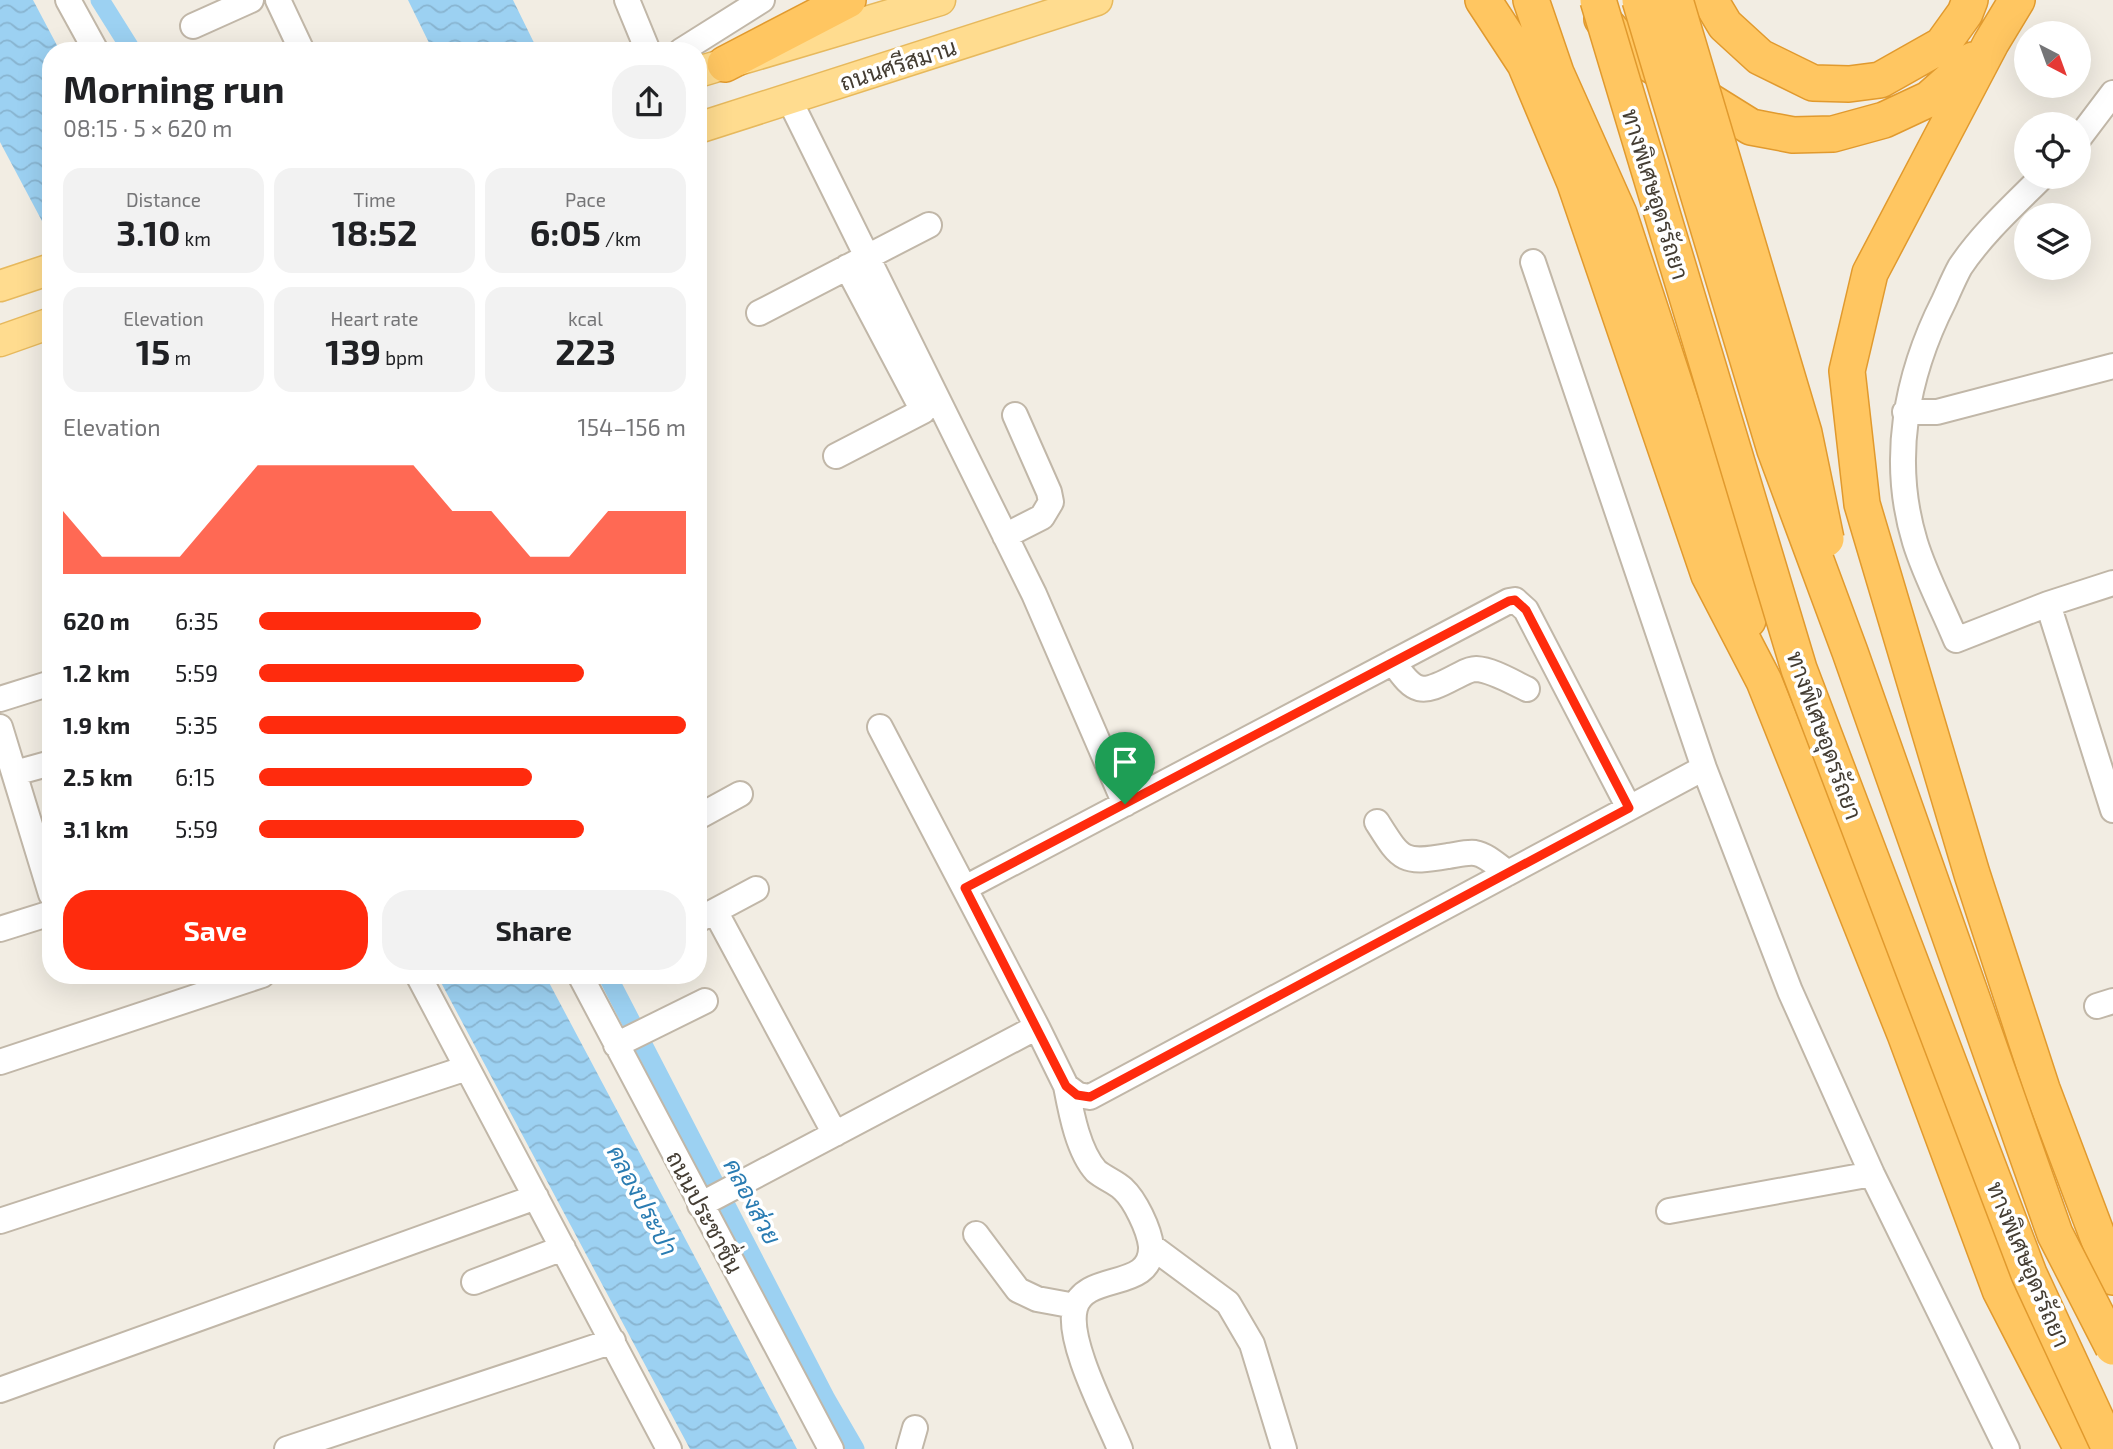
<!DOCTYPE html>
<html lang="en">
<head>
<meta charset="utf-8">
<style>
	:root { --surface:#fff; --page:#f2f2f2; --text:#202124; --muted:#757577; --accent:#ff2b0d }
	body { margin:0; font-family:"Exo 2",Sarabun,sans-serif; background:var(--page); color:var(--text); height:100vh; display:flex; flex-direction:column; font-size:26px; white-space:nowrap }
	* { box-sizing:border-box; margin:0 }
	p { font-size:23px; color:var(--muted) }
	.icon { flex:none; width:38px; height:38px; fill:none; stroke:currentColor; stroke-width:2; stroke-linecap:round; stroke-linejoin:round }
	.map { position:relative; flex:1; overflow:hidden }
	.drawer { position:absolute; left:42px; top:42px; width:665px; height:942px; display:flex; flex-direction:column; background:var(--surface); border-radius:28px; box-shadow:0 7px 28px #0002 }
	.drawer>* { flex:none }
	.needle { width:46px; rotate:139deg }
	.controls { position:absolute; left:2014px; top:21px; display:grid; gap:14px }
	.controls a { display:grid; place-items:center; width:77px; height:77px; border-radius:50%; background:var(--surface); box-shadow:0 7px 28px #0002; font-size:35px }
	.pin { position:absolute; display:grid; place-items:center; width:60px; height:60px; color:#fff; margin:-72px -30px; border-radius:50% 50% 50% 0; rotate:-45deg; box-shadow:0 0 7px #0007 }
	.pin .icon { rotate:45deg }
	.round { display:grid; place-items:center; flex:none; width:74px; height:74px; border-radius:28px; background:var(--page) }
	.head { display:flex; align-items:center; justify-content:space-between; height:119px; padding:0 21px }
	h1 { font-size:38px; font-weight:700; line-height:52px }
	.figures { display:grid; grid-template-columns:repeat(3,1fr); gap:10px; height:119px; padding:7px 21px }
	.figures div { display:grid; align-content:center; border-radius:18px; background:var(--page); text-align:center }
	.figures b { font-size:35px; font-weight:700 }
	.figures small { font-size:19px; font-weight:400 }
	.figures p { font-size:19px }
	.chart { height:196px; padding:14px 21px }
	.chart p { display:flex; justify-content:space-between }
	.chart svg { width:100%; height:126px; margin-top:7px; fill:var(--accent); opacity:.7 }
	.cta { display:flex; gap:14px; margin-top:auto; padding:14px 21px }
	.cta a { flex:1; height:80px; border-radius:28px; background:var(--accent); color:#fff; font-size:28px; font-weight:700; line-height:80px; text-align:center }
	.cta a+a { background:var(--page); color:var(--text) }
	ul { padding:0 21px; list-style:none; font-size:23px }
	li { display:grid; grid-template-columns:112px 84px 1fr; align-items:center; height:52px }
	li i { height:18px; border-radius:9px; background:var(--accent) }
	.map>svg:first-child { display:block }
	.water { fill:url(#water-waves) }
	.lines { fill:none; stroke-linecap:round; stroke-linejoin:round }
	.canal { stroke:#9cd1f2; stroke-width:19 }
	.minor-casing { stroke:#c1b7a8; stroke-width:28 }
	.major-casing { stroke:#e7b95d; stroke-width:33 }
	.highway-casing { stroke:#e19a2e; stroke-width:38 }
	.minor { stroke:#fff; stroke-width:24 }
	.major { stroke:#ffdc8f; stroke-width:30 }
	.highway { stroke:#ffc661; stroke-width:35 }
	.highway-bridge-casing { stroke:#e19a2e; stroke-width:38; stroke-linecap:butt }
	.highway-bridge { stroke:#ffc661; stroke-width:35 }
	.route-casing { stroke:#fff; stroke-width:14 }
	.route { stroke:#ff2b0d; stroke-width:9 }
	.labels { text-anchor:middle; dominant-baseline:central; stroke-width:7; stroke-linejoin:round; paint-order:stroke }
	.street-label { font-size:23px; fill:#443d33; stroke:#fff }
	.water-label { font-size:24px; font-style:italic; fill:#2a7cb2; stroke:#fff }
</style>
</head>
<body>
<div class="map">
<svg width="2113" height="1449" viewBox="0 0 2113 1449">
	<defs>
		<pattern id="water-waves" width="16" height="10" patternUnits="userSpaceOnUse" patternTransform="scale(1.75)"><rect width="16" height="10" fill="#9cd1f2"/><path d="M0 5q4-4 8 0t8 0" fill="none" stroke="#88b4d0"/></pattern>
	</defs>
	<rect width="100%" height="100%" fill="#f2ede3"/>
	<path class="water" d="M0 0H33L60 51H51V238L0 142Z
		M408 0H513L538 51H433Z
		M437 975H545L797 1449H690Z"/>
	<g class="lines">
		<path class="canal" d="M100 0 132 51
			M607 975 826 1399 855 1449"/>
		<g class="minor-casing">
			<path id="minor" d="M68 0 96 51
				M278 0 302 51
				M627 0 648 51
				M193 26 251 0
				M681 51 762 0
				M789 99 1034 594 1125 804
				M2079 138 2113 93
				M2042 177C2014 205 1982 234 1960 267 1954 278 1949 290 1944 301 1906 376 1890 460 1915 542 1925 575 1943 608 1956 640L2048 604 2113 583
				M1533 262 1704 768 1790 991 1872 1174 2007 1449
				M759 313 929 225
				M1905 412H1937L2113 366
				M836 456 923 411 847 267
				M1005 536 1042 517 1051 502 1049 492 1015 415
				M2048 604 2113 810
				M1393 662C1415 694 1421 695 1455 677 1462 674 1468 669 1476 669 1493 670 1512 682 1527 689
				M0 699 51 683
				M0 727 51 894
				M880 727 1037 1027 1066 1086 1078 1095 1090 1097 1704 768
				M15 773 51 763
				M698 817 740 794
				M1377 822C1401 860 1402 864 1448 856 1456 855 1466 852 1475 853 1487 855 1499 867 1508 873
				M965 888 1509 601 1515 600 1526 610 1629 808
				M715 911 835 1134
				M698 920 756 889
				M0 929 51 913
				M418 975 669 1449
				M580 975 831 1449
				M2097 1006 2113 1001
				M616 1045 705 1001
				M0 1062 262 975
				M1066 1086C1071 1112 1078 1151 1096 1171 1104 1178 1116 1182 1123 1189 1135 1200 1149 1229 1151 1246 1153 1292 1085 1271 1075 1308 1066 1341 1107 1417 1120 1449
				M700 1205 1037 1027
				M1669 1211 1872 1174
				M0 1221 467 1068
				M976 1234 1018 1290 1037 1299 1075 1306
				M1151 1246 1228 1303 1252 1344 1284 1449
				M474 1282 563 1248
				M0 1390 536 1197
				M287 1449 613 1341
				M909 1449 915 1428"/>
		</g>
		<g class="major-casing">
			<path id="major" d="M698 72 940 0
				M698 128 1097 0
				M0 286 51 269
				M0 341 51 323"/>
		</g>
		<g class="highway-casing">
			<path id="highway" d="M1483 0 1525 64 1575 183 1709 575 1764 681 1905 1034 2000 1290 2082 1449
				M1531 0 1556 73 1619 214 1734 565 1748 620
				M1710 0 1725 25 1760 57 1813 83 1849 84 1880 80 1942 45 1965 13 1970 0
				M2017 0 1991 43 1870 273 1847 371 1862 504 1972 874 2042 1089 2113 1277
				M1602 19 1629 51 1751 127 1793 135 1833 134 1884 120 1929 99 1973 60
				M725 64 848 0"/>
		</g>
		<use href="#minor" class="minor"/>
		<use href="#major" class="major"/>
		<use href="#highway" class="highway"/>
		<g class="highway-bridge-casing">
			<path id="highway-bridge" d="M1598 0 1799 669 2029 1274 2110 1449
				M1640 0 1775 450 1850 652 2055 1234 2113 1347
				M1675 0 1804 433 1826 539"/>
		</g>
		<use href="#highway-bridge" class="highway-bridge"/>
	</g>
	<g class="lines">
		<g class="route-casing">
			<path id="route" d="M1515 600 1526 610 1629 808 1090 1097 1077 1095 1066 1086 965 888 1509 601Z"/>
		</g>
		<use href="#route" class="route"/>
	</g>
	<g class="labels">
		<g class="street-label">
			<text transform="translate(898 64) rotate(-18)">ถนนศรีสมาน</text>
			<text transform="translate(1656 194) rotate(73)">ทางพิเศษอุดรรัถยา</text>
			<text transform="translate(1825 735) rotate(70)">ทางพิเศษอุดรรัถยา</text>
			<text transform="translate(705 1212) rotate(62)">ถนนประชาชื่น</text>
			<text transform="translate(2029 1264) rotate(67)">ทางพิเศษอุดรรัถยา</text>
		</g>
		<g class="water-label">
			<text transform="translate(643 1200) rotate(62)">คลองประปา</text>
			<text transform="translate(753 1201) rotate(62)">คลองส่วย</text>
		</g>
	</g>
</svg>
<div class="controls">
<a><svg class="needle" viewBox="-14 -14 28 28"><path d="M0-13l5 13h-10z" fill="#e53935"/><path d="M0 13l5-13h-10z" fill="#757577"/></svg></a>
<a><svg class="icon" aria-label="locate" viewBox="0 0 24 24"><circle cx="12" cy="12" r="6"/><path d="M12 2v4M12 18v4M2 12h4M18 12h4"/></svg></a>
<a><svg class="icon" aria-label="layers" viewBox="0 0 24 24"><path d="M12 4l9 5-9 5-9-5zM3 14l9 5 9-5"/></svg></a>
</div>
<div class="pin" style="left:1125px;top:804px;background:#1e9e55"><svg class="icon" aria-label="arrive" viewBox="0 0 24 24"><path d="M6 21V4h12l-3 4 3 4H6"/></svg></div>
<section class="drawer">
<div class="head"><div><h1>Morning run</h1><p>08:15 · 5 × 620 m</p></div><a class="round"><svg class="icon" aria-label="share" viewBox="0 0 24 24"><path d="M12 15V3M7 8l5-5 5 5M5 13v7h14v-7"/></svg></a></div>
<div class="figures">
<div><p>Distance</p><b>3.10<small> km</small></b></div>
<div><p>Time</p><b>18:52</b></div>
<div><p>Pace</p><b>6:05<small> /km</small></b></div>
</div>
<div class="figures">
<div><p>Elevation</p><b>15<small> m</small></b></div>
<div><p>Heart rate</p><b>139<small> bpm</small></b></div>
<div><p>kcal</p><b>223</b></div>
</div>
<div class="chart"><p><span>Elevation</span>154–156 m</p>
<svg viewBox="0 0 160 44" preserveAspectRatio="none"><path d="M0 44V22L10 38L20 38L30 38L40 22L50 6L60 6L70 6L80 6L90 6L100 22L110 22L120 38L130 38L140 22L150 22L160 22V44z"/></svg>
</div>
<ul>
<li><b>620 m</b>6:35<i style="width:52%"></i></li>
<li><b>1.2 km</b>5:59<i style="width:76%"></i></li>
<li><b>1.9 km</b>5:35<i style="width:100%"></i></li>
<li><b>2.5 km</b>6:15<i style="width:64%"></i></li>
<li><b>3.1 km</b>5:59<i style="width:76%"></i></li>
</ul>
<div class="cta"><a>Save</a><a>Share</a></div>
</section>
</div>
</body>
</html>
